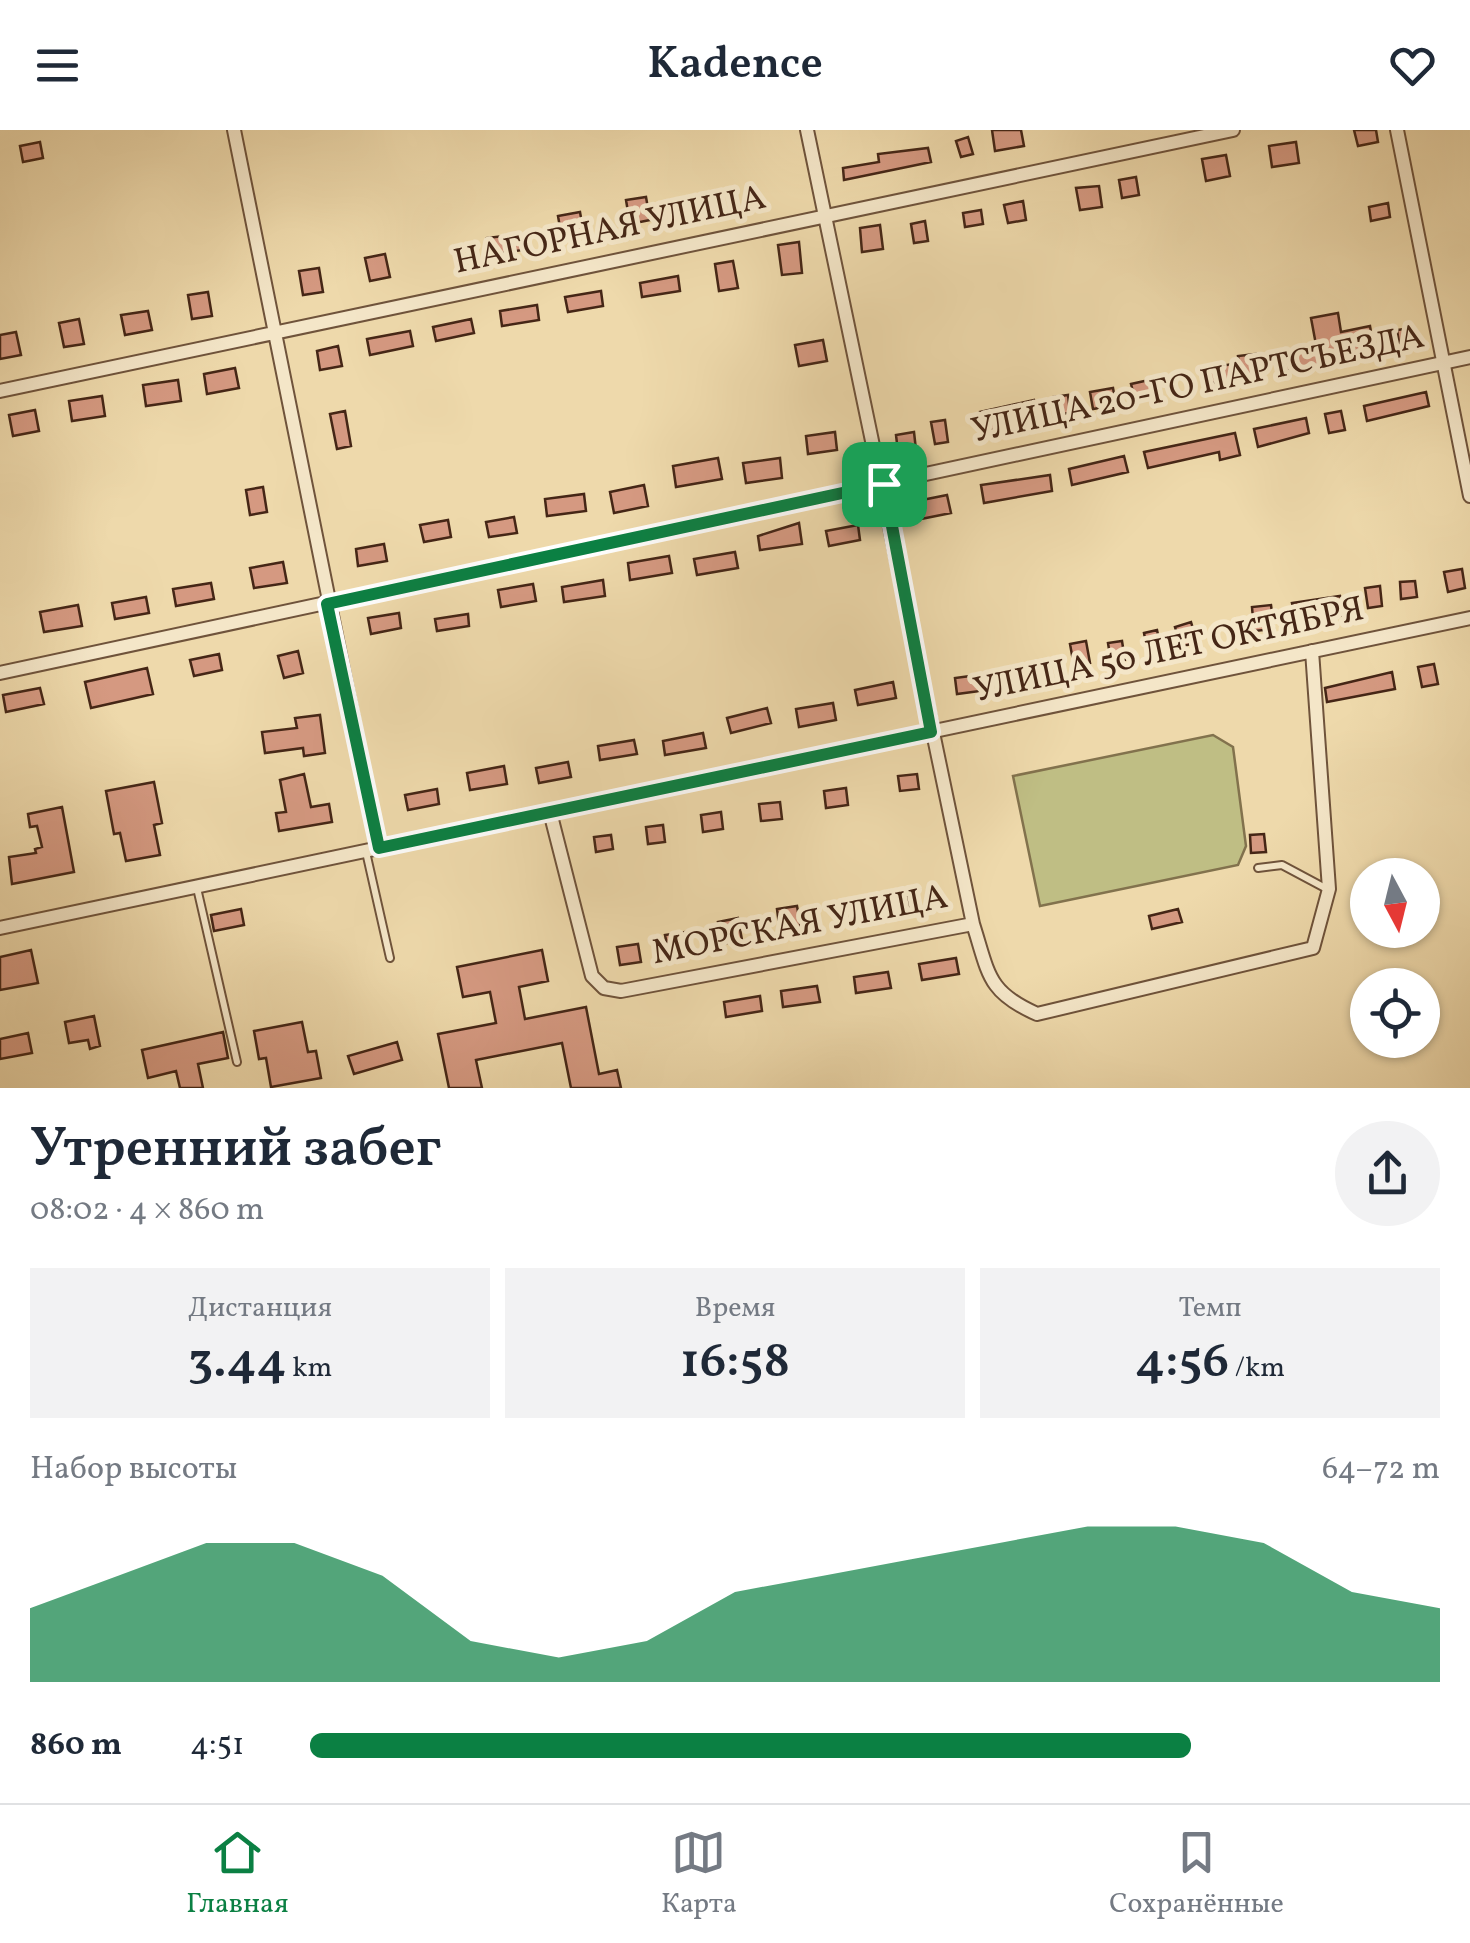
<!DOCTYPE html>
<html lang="ru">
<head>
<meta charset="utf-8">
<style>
	:root { --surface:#fff; --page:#f2f2f3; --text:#1f2937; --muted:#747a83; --line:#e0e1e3; --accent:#0b8043 }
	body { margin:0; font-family:Vollkorn,serif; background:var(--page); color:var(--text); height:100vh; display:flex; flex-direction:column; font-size:38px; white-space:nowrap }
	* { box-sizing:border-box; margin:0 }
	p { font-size:32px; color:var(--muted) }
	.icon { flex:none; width:55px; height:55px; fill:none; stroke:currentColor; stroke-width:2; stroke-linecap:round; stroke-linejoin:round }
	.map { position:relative; height:958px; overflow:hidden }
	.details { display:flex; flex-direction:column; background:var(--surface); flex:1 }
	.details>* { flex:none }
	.needle { width:65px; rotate:173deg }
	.controls { position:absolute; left:1350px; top:728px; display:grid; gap:20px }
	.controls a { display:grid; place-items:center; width:90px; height:90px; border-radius:50%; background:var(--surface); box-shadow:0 2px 8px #0004; font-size:50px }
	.pin { position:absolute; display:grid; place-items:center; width:85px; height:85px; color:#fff; margin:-42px; border-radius:20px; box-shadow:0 5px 15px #0006 }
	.round { display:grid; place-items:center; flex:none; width:105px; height:105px; border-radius:52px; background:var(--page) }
	.overview { display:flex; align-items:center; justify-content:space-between; height:170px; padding:0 30px }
	h1 { font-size:55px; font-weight:600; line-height:75px }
	.figures { display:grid; grid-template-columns:repeat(3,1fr); gap:15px; height:170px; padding:10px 30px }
	.figures div { display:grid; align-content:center; border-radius:0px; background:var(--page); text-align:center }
	.figures b { font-size:50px; font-weight:600 }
	.figures small { font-size:28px; font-weight:400 }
	.figures p { font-size:28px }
	.chart { height:280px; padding:20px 30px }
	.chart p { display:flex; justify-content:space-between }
	.chart svg { width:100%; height:180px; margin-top:10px; fill:var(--accent); opacity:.7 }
	ul { padding:0 30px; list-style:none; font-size:32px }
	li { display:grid; grid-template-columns:160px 120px 1fr; align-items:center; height:75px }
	li i { height:25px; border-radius:12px; background:var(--accent) }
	header { display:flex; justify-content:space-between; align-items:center; height:130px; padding:0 30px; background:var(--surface); font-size:45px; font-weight:600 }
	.dock { display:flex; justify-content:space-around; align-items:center; height:140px; border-top:2px solid var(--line); background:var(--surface); font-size:28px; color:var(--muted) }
	.dock a { display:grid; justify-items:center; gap:5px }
	.dock .selected { color:var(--accent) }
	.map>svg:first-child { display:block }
	.green { fill:#bfbe84; stroke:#82724d; stroke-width:2.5 }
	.building { fill:#d59981; stroke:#452616; stroke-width:2.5 }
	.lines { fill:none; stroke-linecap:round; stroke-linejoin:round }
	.service-casing { stroke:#6f533b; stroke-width:10 }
	.minor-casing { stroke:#6f533b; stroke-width:16 }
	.service { stroke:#f4e6c8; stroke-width:6 }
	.minor { stroke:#f4e6c8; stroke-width:12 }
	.route-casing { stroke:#fff; stroke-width:20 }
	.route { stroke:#0b8043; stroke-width:12 }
	.labels { text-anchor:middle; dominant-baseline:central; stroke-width:10; stroke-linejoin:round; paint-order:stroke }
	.street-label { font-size:35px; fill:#452616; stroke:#f4e6c8 }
</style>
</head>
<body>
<header><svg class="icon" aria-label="menu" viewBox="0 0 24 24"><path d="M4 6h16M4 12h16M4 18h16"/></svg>Kadence<svg class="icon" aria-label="heart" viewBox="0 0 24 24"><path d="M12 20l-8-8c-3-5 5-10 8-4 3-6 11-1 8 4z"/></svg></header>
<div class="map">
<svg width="1470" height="958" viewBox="0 0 1470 958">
	<rect width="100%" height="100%" fill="#eed9ab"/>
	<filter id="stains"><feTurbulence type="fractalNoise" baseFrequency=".002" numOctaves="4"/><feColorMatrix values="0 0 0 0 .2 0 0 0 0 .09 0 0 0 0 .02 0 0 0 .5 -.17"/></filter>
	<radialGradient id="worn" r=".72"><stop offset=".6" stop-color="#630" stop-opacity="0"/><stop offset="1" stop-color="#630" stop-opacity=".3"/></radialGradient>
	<path class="green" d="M1213 605 1233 617 1246 716 1238 735 1040 776 1013 646Z"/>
	<path class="building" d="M992 0H1021L1024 16 995 21Z
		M1354 0H1376L1378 12 1358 16Z
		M968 7 973 24 961 27 956 11Z
		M40 12 43 28 23 32 20 16Z
		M1296 12 1299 33 1272 37 1269 16Z
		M928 18 931 32 844 50 843 38 879 32 878 24Z
		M1226 25 1230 46 1206 51 1202 29Z
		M1136 47 1139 65 1122 68 1119 50Z
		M1099 56 1102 77 1080 80 1076 58Z
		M717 61 721 77 687 84 684 68Z
		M646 67 650 90 630 94 626 70Z
		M1023 71 1026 90 1008 93 1004 75Z
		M1388 73 1390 87 1371 91 1369 77Z
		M981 80 983 94 965 97 963 83Z
		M580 82 584 105 562 109 558 86Z
		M925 91 928 111 914 113 911 94Z
		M880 95 883 119 862 122 860 98Z
		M520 104 522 120 490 125 487 108Z
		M799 112 802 143 782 145 778 115Z
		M385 124 390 147 370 151 365 128Z
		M733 131 738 158 719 161 715 134Z
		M319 138 323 162 303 165 299 141Z
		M678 146 680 161 642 167 640 153Z
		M601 161 603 176 568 182 565 167Z
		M208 162 212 186 192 189 188 165Z
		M537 175 539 190 502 196 500 181Z
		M148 181 152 200 125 205 121 185Z
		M1338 183 1341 202 1370 196 1374 220 1345 226 1346 231 1285 241 1284 222 1317 220 1311 188Z
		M79 189 84 214 64 217 59 193Z
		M471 189 474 203 436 211 433 197Z
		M1412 198 1414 211 1399 213 1397 200Z
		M410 201 413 216 370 225 367 209Z
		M16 202 21 225 0 229V205Z
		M823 210 827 231 799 236 795 215Z
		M338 216 342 236 320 240 317 221Z
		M1256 224 1259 245 1204 254 1202 239 1239 233 1238 226Z
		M235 238 239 258 207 264 204 244Z
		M178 250 181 271 146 276 143 255Z
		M1149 250 1153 265 1135 269 1131 254Z
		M1113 258 1116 275 1093 279 1090 262Z
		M1426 262 1429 276 1367 291 1364 276Z
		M1068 265 1070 283 1055 285 1053 267Z
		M102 266 105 286 72 291 69 271Z
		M1034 270 1038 288 984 302 980 282Z
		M35 280 39 301 13 306 9 285Z
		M345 281 351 316 337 319 330 284Z
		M1341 281 1345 300 1329 303 1325 284Z
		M1306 288 1309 303 1258 317 1254 299Z
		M945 290 948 312 935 314 931 292Z
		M835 302 837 320 808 324 806 306Z
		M914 302 916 320 898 322 896 305Z
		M1235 303 1240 325 1220 330 1219 322 1148 338 1144 322Z
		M1124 326 1128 342 1072 355 1069 339Z
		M718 328 722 349 676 357 673 336Z
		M780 328 782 348 746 353 743 333Z
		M1050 345 1052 361 984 373 981 355Z
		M644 355 648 376 614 383 610 362Z
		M263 357 267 382 250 385 246 360Z
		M584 364 586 381 547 386 545 369Z
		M947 365 951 383 911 391 907 373Z
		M514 387 517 403 489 407 486 392Z
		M448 390 451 407 424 412 420 395Z
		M799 393 802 414 760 420 758 406Z
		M858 395 860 410 829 416 826 401Z
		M384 414 387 431 358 436 356 419Z
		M735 422 738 438 697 445 694 429Z
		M669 426 672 443 630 450 628 433Z
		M283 432 287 453 254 458 250 438Z
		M1462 439 1465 458 1448 462 1444 442Z
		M603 450 605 466 564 472 562 457Z
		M1415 451 1417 467 1401 469 1400 452Z
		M211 453 214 469 176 476 173 459Z
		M533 454 536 471 501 477 498 460Z
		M1380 456 1382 476 1368 478 1365 458Z
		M1340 466 1344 485 1297 495 1292 473Z
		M146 467 149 483 115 489 112 473Z
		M78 475 82 496 44 502 40 482Z
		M1271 475 1274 499 1254 501 1252 477Z
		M399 483 401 498 371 504 368 488Z
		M468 484 469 496 437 501 435 489Z
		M1191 492 1197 512 1181 517 1175 497Z
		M1157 500 1162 523 1148 525 1144 503Z
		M1086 511 1090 533 1074 536 1070 514Z
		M1122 511 1125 530 1111 532 1108 513Z
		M298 521 303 543 284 548 278 526Z
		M219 524 222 540 194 546 190 530Z
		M1434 534 1438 554 1422 557 1418 537Z
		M147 538 153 564 91 578 85 552Z
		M1392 542 1395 559 1327 572 1325 558Z
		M978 545 980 561 957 564 955 548Z
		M893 552 896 568 858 575 855 560Z
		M40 558 44 574 6 582 3 565Z
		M833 573 836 590 799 597 796 579Z
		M767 578 771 593 731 603 727 588Z
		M320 585 325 623 304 626 303 618 265 623 262 602 297 598 295 588Z
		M703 603 706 618 665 625 663 611Z
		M634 610 637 624 600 630 598 616Z
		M568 632 571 647 539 653 536 638Z
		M504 636 507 654 470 660 467 643Z
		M304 644 311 677 329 674 332 692 279 701 276 683 286 682 280 650Z
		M917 644 919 659 900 661 898 646Z
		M154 652 162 693 154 695 160 725 126 731 120 703 114 704 106 661Z
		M846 658 848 675 826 678 824 661Z
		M437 659 439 674 408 680 405 665Z
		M780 672 782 689 761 691 759 674Z
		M62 677 74 742 12 754 9 727 36 723 35 719 42 717 37 696 30 697 28 684Z
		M721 682 723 699 703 702 701 685Z
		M663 695 665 712 648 714 646 697Z
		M1264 704 1266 722 1251 723 1250 705Z
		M611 705 613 719 596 722 594 707Z
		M906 761 910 780 882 785 878 766Z
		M797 776 801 799 780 802 777 779Z
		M241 779 244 795 214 801 211 785Z
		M1178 779 1182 792 1152 799 1149 786Z
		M738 788 742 810 722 814 718 792Z
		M686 802 690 821 669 824 665 805Z
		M638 814 641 832 620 835 617 817Z
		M31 820 38 853 0 860V827Z
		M542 820 548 851 519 857 525 889 586 877 599 944 617 940 621 958H571L562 913 476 930 482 958H449L438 904 496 893 490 862 463 867 457 837Z
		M956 828 959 844 922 850 919 834Z
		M888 842 891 858 856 863 854 847Z
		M817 856 820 872 783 877 781 861Z
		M760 866 762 881 726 887 724 872Z
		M94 886 100 916 90 919 88 910 69 913 65 892Z
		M302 892 308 922 316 921 321 948 271 957 266 928 259 929 254 901Z
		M223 902 228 928 198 934 203 958H180L176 941 148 948 142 920Z
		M28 903 32 923 0 929V909Z
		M397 912 402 930 354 944 348 926Z"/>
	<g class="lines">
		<g class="service-casing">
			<path id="service" d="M366 722 390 828
				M1258 738 1282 735 1327 759
				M197 758 237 932"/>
		</g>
		<g class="minor-casing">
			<path id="minor" d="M234 0 379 718
				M807 0 973 794
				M1397 0 1470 366
				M0 261 1233 0
				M0 543 1470 227
				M550 682 592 846 604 858 621 861 973 794C989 844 987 862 1037 884L1313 818 1329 759 1312 521
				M0 798 1470 488"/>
		</g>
		<use href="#service" class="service"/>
		<use href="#minor" class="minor"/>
	</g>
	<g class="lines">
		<g class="route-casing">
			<path id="route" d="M884 354 931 602 379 718 327 474Z"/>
		</g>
		<use href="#route" class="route"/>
	</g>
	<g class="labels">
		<g class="street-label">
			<text transform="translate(610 101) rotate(-12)">НАГОРНАЯ УЛИЦА</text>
			<text transform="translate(1198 255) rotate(-12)">УЛИЦА 20-ГО ПАРТСЪЕЗДА</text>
			<text transform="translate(1169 521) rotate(-12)">УЛИЦА 50 ЛЕТ ОКТЯБРЯ</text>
			<text transform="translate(800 796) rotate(-11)">МОРСКАЯ УЛИЦА</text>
		</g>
	</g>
	<rect width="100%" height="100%" filter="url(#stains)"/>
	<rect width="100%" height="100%" fill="url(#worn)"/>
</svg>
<div class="controls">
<a><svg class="needle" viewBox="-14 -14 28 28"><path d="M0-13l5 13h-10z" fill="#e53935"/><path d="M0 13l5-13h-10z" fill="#747a83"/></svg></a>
<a><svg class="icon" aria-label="locate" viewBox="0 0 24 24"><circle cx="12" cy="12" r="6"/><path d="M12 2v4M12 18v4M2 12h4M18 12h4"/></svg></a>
</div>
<div class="pin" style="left:884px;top:354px;background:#1e9e55"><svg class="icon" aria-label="arrive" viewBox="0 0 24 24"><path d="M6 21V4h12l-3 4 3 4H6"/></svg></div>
</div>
<section class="details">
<div class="overview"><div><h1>Утренний забег</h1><p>08:02 · 4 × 860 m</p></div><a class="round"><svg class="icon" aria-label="share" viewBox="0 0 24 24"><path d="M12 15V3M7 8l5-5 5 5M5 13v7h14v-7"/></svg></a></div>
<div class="figures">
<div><p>Дистанция</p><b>3.44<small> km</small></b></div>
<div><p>Время</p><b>16:58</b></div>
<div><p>Темп</p><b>4:56<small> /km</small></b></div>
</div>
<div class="chart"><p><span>Набор высоты</span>64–72 m</p>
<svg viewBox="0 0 160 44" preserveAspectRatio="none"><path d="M0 44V26L10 18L20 10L30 10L40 18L50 34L60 38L70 34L80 22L90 18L100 14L110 10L120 6L130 6L140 10L150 22L160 26V44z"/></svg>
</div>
<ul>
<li><b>860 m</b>4:51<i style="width:78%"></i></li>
</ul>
</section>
<nav class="dock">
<a class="selected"><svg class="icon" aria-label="home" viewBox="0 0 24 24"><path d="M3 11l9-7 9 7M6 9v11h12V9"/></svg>Главная</a>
<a><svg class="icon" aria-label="map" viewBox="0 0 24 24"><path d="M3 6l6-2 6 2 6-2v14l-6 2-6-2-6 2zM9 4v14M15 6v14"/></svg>Карта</a>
<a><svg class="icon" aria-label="saved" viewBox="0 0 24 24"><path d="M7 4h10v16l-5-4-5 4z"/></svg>Сохранённые</a>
</nav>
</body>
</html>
